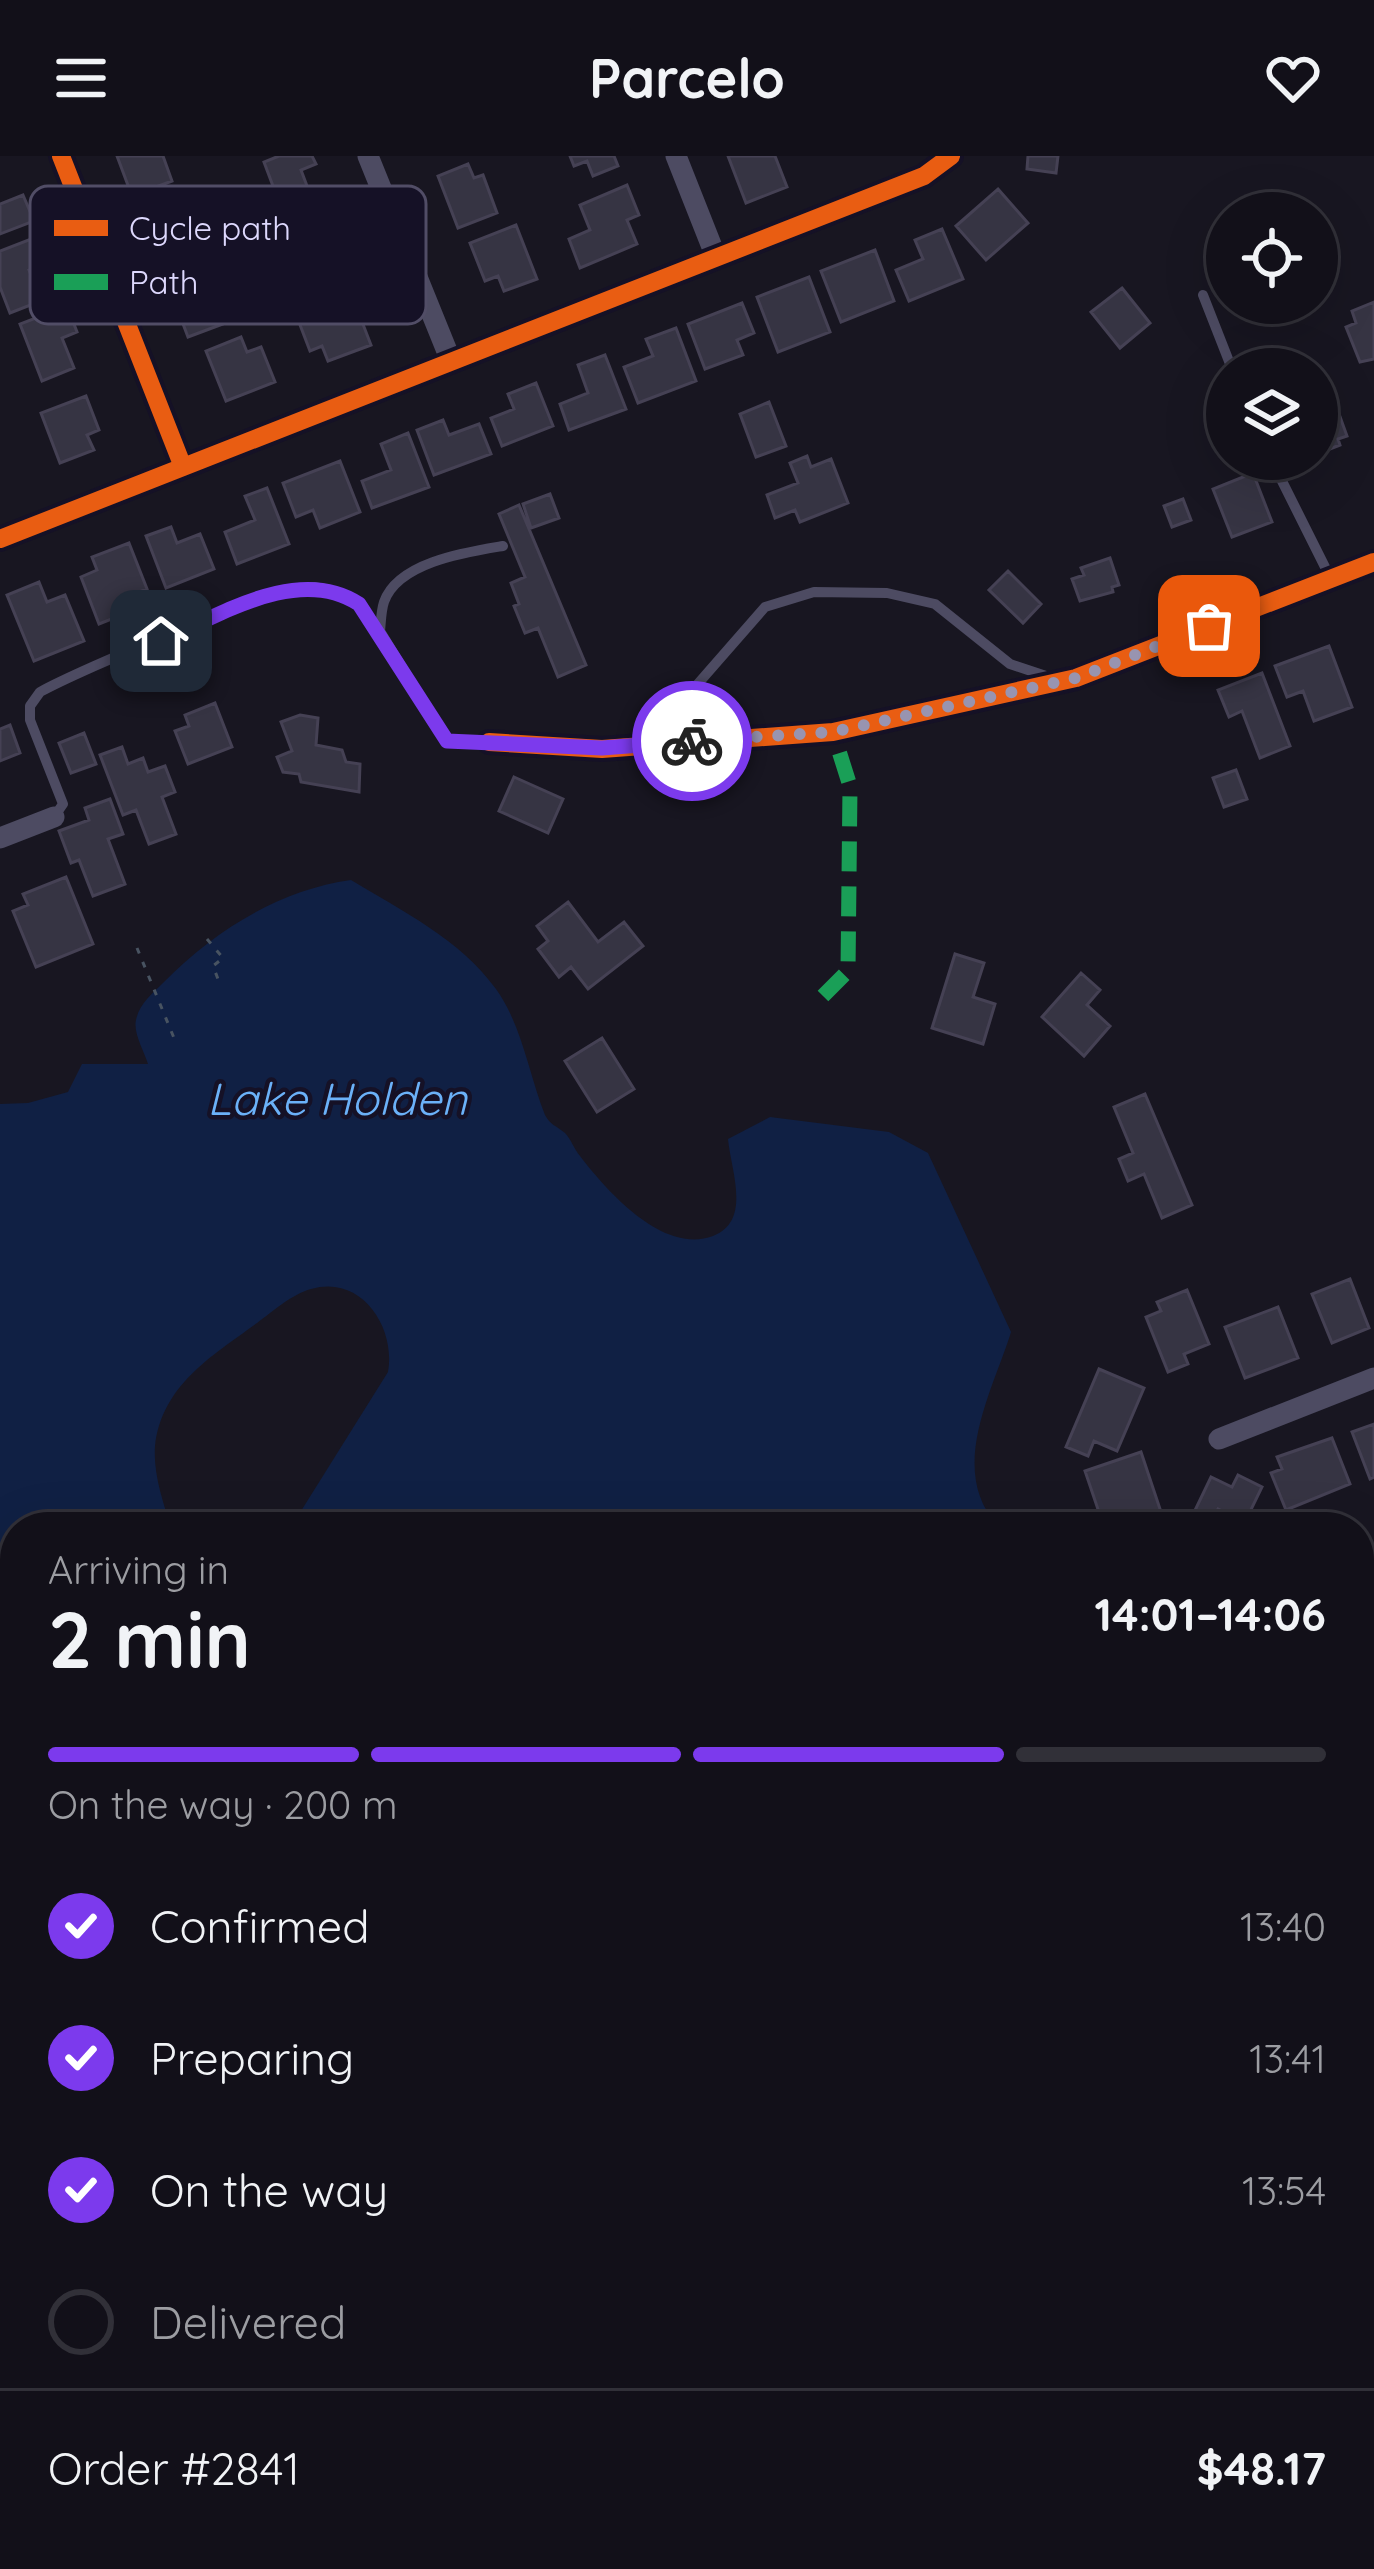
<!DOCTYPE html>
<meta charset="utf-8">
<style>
:root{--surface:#121019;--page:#1f1e26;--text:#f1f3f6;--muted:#9c9da2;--line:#313038;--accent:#7c3aed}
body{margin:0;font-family:Quicksand,sans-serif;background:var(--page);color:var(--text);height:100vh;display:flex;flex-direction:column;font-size:45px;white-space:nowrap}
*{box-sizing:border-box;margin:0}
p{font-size:39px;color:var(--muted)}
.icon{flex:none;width:66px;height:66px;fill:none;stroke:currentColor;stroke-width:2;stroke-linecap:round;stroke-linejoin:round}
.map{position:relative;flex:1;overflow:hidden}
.details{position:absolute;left:0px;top:1356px;width:1374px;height:1059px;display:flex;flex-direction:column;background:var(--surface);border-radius:48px 48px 0 0;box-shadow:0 12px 48px #0002,0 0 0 3px var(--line)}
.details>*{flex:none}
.controls{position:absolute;left:1206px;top:36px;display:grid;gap:24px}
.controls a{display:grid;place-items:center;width:132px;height:132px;border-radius:50%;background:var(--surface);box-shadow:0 12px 48px #0002,0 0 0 3px var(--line);font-size:60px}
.pin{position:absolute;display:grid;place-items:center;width:102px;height:102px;color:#fff;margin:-51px;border-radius:24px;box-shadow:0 6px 18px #0006}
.courier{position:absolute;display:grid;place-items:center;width:120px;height:120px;margin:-60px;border:9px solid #7c3aed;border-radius:50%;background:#fff;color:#222;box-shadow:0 3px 15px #0007}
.summary em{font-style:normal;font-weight:800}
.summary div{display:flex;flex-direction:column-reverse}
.summary{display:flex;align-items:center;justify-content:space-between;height:204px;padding:0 48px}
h1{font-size:78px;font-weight:800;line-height:90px}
.bar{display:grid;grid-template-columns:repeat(4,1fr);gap:18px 12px;align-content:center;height:144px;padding:0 48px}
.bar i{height:15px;border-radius:9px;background:var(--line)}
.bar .active{background:var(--accent)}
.bar p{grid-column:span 4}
.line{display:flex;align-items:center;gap:30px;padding:0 48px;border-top:3px solid var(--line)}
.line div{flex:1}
ol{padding:0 48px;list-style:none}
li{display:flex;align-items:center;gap:36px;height:132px}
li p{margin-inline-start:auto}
li .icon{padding:12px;border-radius:50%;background:var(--accent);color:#fff;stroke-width:4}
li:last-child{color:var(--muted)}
li i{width:66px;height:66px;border:6px solid var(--line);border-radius:50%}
header{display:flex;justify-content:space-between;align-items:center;height:156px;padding:0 48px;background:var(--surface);font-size:54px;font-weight:800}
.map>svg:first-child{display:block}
.water{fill:#102044}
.building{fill:#363443;stroke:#454154;stroke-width:3}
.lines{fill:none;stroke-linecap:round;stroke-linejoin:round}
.path{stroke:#485361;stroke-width:3;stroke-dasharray:6 9;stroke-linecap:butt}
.lane{stroke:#4d4b62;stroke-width:10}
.street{stroke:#4d4b62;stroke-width:21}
.quiet{stroke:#1a9f57;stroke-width:15;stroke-dasharray:30 15;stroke-linecap:butt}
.cycleway-casing{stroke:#151126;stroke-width:26}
.cycleway{stroke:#e95d12;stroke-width:18}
.done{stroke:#9894b0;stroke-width:12;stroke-dasharray:0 21.6}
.route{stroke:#7c3aed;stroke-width:15}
.labels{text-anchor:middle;stroke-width:9;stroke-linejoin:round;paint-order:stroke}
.water-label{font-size:45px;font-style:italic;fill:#6bb1f8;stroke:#151126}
.key{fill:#151126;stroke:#514d66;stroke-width:3}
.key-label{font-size:33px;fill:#ddd8fd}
</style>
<header><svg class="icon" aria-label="menu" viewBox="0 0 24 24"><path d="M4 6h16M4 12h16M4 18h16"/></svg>Parcelo<svg class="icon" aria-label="heart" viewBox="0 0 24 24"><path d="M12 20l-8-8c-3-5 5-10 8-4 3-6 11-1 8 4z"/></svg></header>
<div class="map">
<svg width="1374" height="2413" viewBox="0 0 1374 2413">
<rect width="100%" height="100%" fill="#181621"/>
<path class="water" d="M351,724C402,755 460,783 496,833C522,869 529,919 545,959C550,969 557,970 565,977C571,983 574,993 580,1000C607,1035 663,1099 713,1080C752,1065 731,1015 728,983L770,961L889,976L928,997L1011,1176C993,1235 946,1315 999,1371H291L388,1216C396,1172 362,1118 311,1133C292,1138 272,1156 257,1167C212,1200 162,1229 155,1290C153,1317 163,1346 171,1371H15V2400H1067V2413H0V948L28,947L68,936L82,908H148C144,895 133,877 136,864C139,848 153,837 164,826C214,775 279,734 351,724Z
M1374,1401V2092L1359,2101V1403Z"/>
<path class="building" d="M117,0H163L172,25L132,40Z
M279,0H312L316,8L301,14L315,51L285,62L264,6Z
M570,0H614L618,10L593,20L587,5L574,10Z
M728,0H775L787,31L746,47Z
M1028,0H1058L1056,17L1027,13Z
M468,8L474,22L483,19L497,57L458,72L438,20Z
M627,29L639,59L627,64L637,88L580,112L569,83L590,74L580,49Z
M998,33L1028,67L986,104L956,70Z
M23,39L34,65L0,78V48Z
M516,69L537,123L504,135L498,120L485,125L470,87Z
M942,73L963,123L909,145L896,114L923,103L915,84Z
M39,80L49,106L29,114L41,145L10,157L0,131V95Z
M875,94L894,145L841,166L821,115Z
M206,108L228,166L188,181L166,123Z
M809,121L830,176L778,196L757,141Z
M349,132L371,189L328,205L322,190L310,195L294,153Z
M1122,132L1150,167L1120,192L1091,156Z
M1374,146V203L1360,206L1346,171L1356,167L1352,155Z
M742,147L754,177L737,184L743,199L705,213L688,168Z
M67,150L77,176L62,182L74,212L42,225L20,168Z
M676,172L696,225L638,247L624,211L653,200L646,183Z
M241,181L247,196L261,191L275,226L226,245L206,195Z
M605,199L626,253L569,274L560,248L588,237L578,209Z
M536,227L553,270L502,290L491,262L514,253L508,238Z
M86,240L99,274L87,279L94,294L60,307L41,257Z
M1334,244L1347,280L1338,283L1340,289L1317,298V250Z
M769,246L786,290L756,301L740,258Z
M443,264L449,279L479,268L491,298L434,319L417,274Z
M408,277L429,331L372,352L362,325L391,314L381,288Z
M807,300L811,311L831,303L848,347L800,366L795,354L775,362L767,339L798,327L790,307Z
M340,305L360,356L320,372L313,354L296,361L283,327Z
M1253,317L1272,366L1232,381L1213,333Z
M267,332L289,388L237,408L225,376L255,364L245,340Z
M550,338L559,362L531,372L523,348Z
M1183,343L1191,364L1172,371L1164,350Z
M519,349L586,509L558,521L538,472L525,477L514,450L519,448L511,427L525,421L499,358Z
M171,371L177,387L200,378L214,413L166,432L146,380Z
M129,387L147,433L131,439L137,453L99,468L81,421L97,414L92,401Z
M1110,402L1119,429L1112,431L1113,436L1080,445L1072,423L1084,419L1081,412Z
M1008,415L1041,448L1023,467L989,434Z
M39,426L47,446L65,439L84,485L34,505L7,439Z
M1329,490L1352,551L1314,565L1303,535L1287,541L1275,510Z
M1262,517L1290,590L1260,602L1242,555L1229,561L1218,534Z
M215,547L232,591L188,608L175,575L189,570L185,559Z
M300,559L318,562L316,589L342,594L346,606L360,608L359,636L301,626L299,618L283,616L277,601L292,595L281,566Z
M10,569L20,597L0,605V573Z
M84,577L96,608L71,617L59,587Z
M122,591L128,608L143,602L148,616L165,610L175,636L162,641L176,678L149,688L136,654L123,659L100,599Z
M1236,614L1247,643L1224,651L1213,622Z
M514,621L563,643L548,677L499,655Z
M110,643L123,678L108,683L125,728L93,740L79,704L71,707L59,675L89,664L85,652Z
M66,721L93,788L36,811L13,755L28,749L23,738Z
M568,746L598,786L624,766L643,790L588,833L571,811L559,821L538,793L548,785L537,770Z
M955,798L984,807L973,841L995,848L983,888L932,872Z
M1081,817L1100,834L1087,849L1110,870L1084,900L1042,861Z
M602,882L634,933L597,956L565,905Z
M1145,938L1192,1049L1162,1062L1144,1018L1128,1025L1119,1003L1133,997L1114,951Z
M1350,1123L1369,1172L1332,1187L1312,1138Z
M1187,1134L1209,1188L1184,1198L1188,1208L1168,1216L1146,1161L1161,1155L1157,1146Z
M1278,1151L1298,1202L1245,1222L1225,1171Z
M1099,1213L1144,1232L1117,1295L1094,1285L1088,1300L1066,1291Z
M1374,1268V1321L1370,1323L1352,1276Z
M1332,1282L1350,1328L1286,1354L1271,1317L1282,1313L1277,1301Z
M1141,1296L1166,1371H1155L1152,1363L1130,1371H1104L1085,1315Z
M1238,1319L1262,1331L1245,1366L1218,1353L1209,1371H1187L1211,1321L1232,1331Z
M1374,2173V2212L1369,2214L1359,2179Z
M1374,2341V2372L1359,2377V2347Z
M1184,2400H1239L1244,2413H1190Z"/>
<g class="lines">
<path class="path" d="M207,783L223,802L213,810L218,823
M137,792L174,882"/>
<path class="lane" d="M1203,139L1232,213
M1271,303L1331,423
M489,586L447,585L380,475C381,466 381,455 384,446C398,406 467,396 503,390
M659,587L668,562L765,451L814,436L887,437L935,448L1010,508L1052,522
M54,661L63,648L30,564V550L40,536C77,515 280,428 314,431C347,435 361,450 380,475"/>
<path class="street" d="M61,0L183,311
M368,0L451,205
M676,0L716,101
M0,383L924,20L951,0
M489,586L602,593L833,576L1076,522L1374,406
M0,682L54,661
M1219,1283L1374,1222
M1359,2290L1374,2284"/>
<path class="quiet" d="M823,840L848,815L850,630L833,576"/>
<g class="cycleway-casing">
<path id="cycleway" d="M61,0L183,311
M0,383L924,20L951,0
M489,586L602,593L833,576L1076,522L1374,406"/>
</g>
<use href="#cycleway" class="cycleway"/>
</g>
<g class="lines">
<path class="done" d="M692,585L833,576L1076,522L1209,470"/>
<path class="route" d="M161,485C219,460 298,408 359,448L447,585L602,592L692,585"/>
</g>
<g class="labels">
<g class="water-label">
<text x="337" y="959">Lake Holden</text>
</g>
</g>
<rect x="30" y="30" width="396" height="138" rx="18" class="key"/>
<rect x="54" y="64" width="54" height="16" fill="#e95d12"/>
<rect x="54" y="118" width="54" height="16" fill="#1a9f57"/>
<g class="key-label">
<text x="129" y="84">Cycle path</text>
<text x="129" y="138">Path</text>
</g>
</svg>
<div class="controls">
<a><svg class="icon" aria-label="locate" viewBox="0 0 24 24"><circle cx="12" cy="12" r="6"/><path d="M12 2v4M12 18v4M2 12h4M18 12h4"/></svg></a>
<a><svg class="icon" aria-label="layers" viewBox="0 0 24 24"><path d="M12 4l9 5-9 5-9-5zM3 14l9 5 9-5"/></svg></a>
</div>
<div class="pin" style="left:1209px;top:470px;background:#ea580c"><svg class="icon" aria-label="bag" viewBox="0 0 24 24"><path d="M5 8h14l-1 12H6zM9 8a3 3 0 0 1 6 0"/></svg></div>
<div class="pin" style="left:161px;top:485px;background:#1f2937"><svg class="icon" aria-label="home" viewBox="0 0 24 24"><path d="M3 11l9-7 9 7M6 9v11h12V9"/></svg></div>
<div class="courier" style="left:692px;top:585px"><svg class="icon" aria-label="bike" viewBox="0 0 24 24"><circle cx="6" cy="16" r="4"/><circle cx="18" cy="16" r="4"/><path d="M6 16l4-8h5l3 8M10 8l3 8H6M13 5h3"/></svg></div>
<section class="details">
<div class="summary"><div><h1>2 min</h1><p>Arriving in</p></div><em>14:01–14:06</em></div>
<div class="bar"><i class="active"></i><i class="active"></i><i class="active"></i><i></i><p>On the way · 200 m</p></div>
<ol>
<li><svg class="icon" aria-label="check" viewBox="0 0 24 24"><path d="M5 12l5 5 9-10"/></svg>Confirmed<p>13:40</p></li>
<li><svg class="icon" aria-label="check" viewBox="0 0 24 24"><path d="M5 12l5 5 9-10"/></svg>Preparing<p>13:41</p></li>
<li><svg class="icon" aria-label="check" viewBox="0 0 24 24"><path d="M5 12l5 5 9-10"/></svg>On the way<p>13:54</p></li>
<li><i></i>Delivered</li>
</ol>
<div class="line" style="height:156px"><div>Order #2841</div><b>$48.17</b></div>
</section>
</div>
